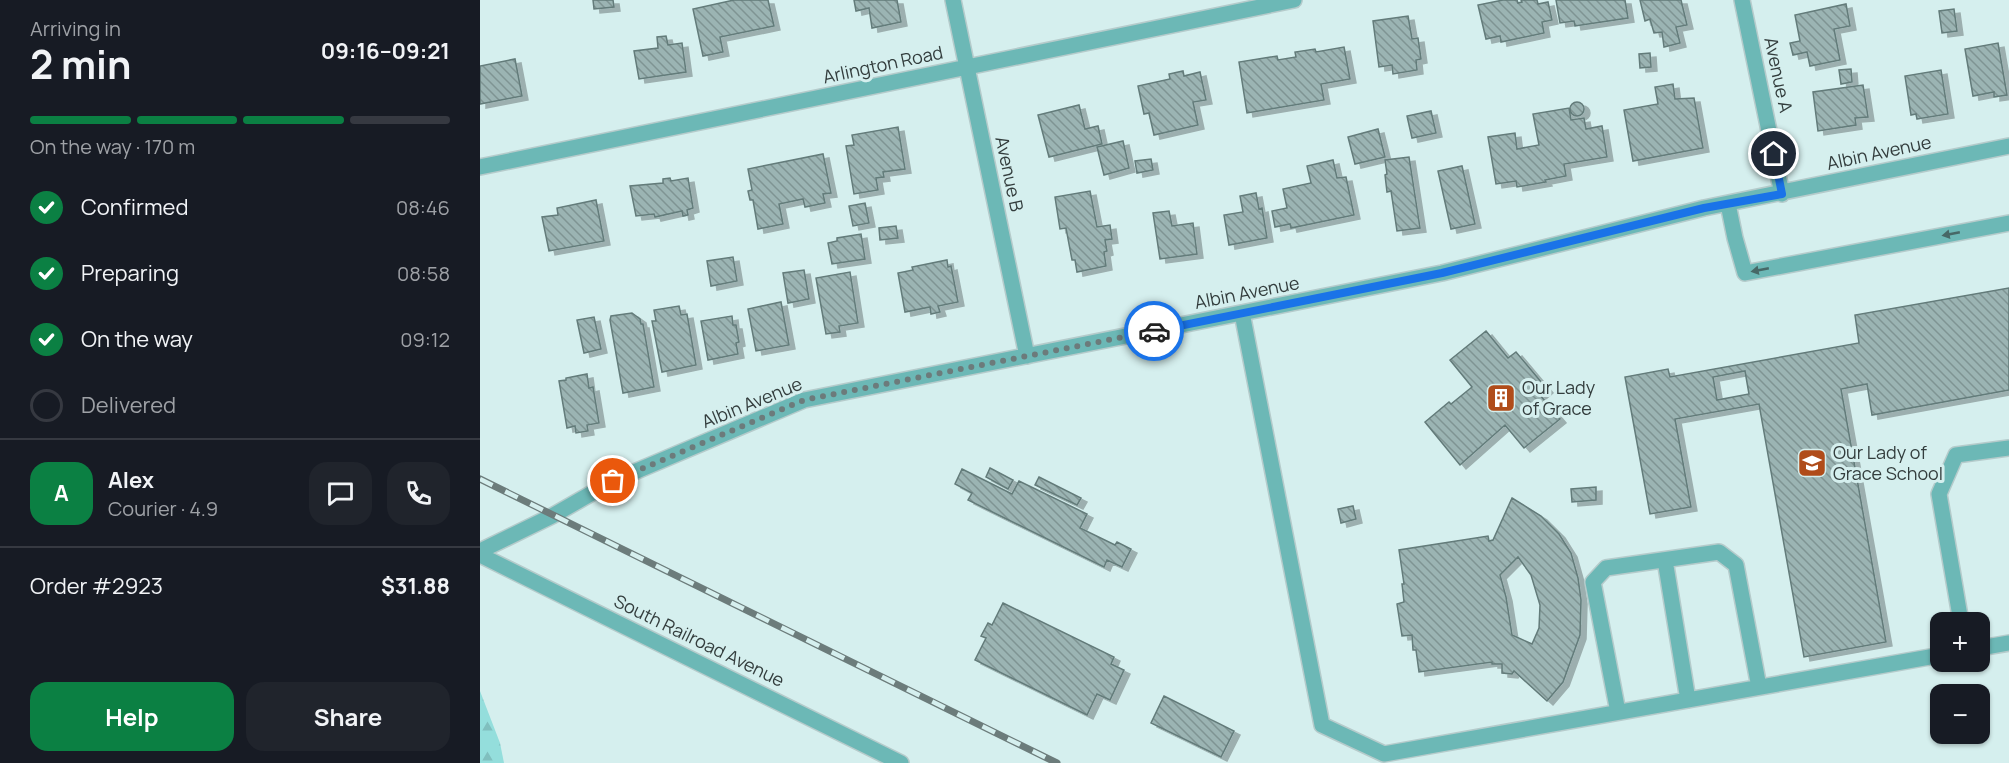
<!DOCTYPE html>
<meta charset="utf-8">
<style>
:root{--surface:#171b24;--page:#20242c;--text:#f1f3f6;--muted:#9ea1a6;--line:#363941;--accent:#0b8043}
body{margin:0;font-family:Manrope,sans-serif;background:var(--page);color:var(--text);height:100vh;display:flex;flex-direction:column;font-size:22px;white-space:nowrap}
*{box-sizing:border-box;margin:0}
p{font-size:20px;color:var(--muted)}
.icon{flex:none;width:33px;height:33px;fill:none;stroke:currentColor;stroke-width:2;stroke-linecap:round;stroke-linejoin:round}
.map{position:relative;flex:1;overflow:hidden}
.details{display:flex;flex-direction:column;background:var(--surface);width:480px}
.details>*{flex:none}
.tools{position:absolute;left:1450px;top:612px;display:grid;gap:12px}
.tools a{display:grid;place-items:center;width:60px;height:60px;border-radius:12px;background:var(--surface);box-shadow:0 2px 4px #0004;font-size:30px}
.pin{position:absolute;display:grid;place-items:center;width:51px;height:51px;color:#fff;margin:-26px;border:3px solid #fff;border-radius:50%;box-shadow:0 2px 6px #0007}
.courier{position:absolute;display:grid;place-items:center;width:60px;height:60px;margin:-30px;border:4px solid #1a73e8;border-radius:50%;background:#fff;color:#222;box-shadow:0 2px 8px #0007}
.overview em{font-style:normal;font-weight:700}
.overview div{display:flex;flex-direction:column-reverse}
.overview{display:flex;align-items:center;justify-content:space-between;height:102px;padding:0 30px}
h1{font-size:39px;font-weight:700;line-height:45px}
.bar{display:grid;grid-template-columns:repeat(4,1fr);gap:9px 6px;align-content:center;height:72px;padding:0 30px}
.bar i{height:8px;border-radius:4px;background:var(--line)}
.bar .on{background:var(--accent)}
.bar p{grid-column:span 4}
.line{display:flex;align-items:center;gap:15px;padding:0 30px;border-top:2px solid var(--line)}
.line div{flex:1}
.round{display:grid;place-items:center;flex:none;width:63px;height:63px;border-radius:18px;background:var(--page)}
ol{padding:0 30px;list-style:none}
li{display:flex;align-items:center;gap:18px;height:66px}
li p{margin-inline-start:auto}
li .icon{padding:6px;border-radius:50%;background:var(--accent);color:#fff;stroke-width:4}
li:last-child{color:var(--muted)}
li i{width:33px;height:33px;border:3px solid var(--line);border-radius:50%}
.action{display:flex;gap:12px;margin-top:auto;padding:12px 30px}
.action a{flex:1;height:69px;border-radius:18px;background:var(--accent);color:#fff;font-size:24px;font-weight:700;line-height:69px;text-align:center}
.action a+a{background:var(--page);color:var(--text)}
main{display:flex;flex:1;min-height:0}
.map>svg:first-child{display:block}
.forest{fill:url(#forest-firs)}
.building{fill:url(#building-back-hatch);stroke:#637b7a;stroke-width:1.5;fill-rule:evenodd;filter:url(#shadow)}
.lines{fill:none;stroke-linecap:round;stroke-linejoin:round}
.minor-casing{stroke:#b5cbcb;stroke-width:18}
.minor{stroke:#6cb8b6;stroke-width:15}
.rail-casing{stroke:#6c7c7b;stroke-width:7}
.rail{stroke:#d5efee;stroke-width:4.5;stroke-dasharray:14;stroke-linecap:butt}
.oneway{fill:#476867}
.done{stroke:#6c7b7b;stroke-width:6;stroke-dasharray:0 10.8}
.route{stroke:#1a73e8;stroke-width:8}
.labels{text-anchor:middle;stroke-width:6;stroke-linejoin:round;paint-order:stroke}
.street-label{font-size:18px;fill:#333d3d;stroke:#d5efee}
.poi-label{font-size:18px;fill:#333d3d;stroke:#d5efee;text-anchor:start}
</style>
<main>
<section class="details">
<div class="overview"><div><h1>2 min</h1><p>Arriving in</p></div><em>09:16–09:21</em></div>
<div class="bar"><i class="on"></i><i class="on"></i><i class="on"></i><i></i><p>On the way · 170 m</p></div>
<ol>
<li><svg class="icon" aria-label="check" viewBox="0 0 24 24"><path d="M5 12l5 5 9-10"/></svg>Confirmed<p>08:46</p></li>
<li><svg class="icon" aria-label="check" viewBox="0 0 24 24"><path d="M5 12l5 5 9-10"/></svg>Preparing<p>08:58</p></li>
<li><svg class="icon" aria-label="check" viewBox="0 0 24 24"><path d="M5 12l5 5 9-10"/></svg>On the way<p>09:12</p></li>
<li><i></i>Delivered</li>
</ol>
<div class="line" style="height:108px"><b class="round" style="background:var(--accent);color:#fff">A</b><div><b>Alex</b><p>Courier · 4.9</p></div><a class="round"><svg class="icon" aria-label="chat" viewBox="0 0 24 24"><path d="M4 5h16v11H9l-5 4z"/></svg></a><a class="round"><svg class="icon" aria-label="phone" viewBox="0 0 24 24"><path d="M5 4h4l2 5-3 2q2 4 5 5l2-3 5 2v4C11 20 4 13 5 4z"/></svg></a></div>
<div class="line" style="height:78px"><div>Order #2923</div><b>$31.88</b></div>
<div class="action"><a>Help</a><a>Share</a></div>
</section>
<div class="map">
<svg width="1529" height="763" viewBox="0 0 1529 763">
<defs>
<pattern id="forest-firs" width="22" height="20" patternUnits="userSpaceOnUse" patternTransform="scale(1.5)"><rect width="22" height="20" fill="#94dedc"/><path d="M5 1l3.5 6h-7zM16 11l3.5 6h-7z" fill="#80bfbe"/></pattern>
<pattern id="building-back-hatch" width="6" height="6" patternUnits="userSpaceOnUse" patternTransform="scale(1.5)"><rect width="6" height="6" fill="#9bb4b3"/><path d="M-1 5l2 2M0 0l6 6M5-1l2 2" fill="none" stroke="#7f9493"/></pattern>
<filter id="shadow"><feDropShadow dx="6" dy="4" stdDeviation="0" flood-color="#0004"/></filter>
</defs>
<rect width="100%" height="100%" fill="#d5efee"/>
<path class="forest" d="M0,691L20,743L24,763H0Z"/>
<path class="building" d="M113,0H133L134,7L114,9Z
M254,0H288L294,26L240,37L243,52L223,56L213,9Z
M374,0H417L421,22L392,28L389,8L376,11Z
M1023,0H1037L1038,3L1042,2L1041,0H1057L1058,4L1068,2L1072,20L1062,22L1064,33L1021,42L1020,36L1006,39L998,5Z
M1076,0H1145L1148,18L1095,26L1094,21L1080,23Z
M1160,0H1201L1207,25L1196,27L1200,43L1184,47L1182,32L1174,33L1170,19L1165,21Z
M1366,4L1370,26L1354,29L1360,60L1330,66L1327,52L1313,55L1310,43L1320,41L1315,15Z
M1474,9L1477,31L1462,33L1459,11Z
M928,16L932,39L938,38L941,59L936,60L937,70L913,74L912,65L899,67L893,21Z
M186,36L188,45L202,43L206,72L159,79L154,51L178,48L177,37Z
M1518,43L1527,95L1514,97V92L1493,96L1485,49Z
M864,47L870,79L841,84L844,100L767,113L759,62L797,56L798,60L816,57L815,52L835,49L836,52Z
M1170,53L1171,67L1160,68L1159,54Z
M35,59L42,96L0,104V66Z
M1371,69L1372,82L1361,84L1359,70Z
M1461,70L1468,114L1437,119L1436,114L1431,115L1425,76Z
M703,71L704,76L720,72L726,100L713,102L718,125L674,135L669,113L664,114L658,86L690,79L689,74Z
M1193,84L1195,99L1214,98L1223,148L1153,161L1144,110L1178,104L1175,87Z
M1383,85L1388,117L1375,118L1376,125L1338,131L1333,92Z
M1090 109a7 7 0 1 1 14 0a7 7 0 1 1-14 0Z
M599,105L605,129L618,126L622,144L569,157L558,115Z
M1089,108L1091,120L1104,118L1106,129L1122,126L1127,157L1084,164L1086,176L1065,180L1066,182L1037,187L1036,181L1016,184L1008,137L1035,133L1037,149L1059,145L1053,114Z
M951,111L956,133L932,138L927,116Z
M418,127L425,169L403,172L404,177L396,178L398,190L374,194L366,146L374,145L372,135Z
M898,129L905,157L875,164L868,137Z
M643,141L649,168L624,175L617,147Z
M343,154L351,193L343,194L345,203L325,207L323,199L299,204L303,224L278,229L273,200H270L268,191L272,190L268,169Z
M929,157L940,228L917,231L911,191L907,192L905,175L907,174L905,160Z
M671,159L673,170L657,173L655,161Z
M853,160L857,178L866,177L874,215L811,228L810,224L795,227L792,211L807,208L803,189L831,183L827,166Z
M982,166L995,224L971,229L958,171Z
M190,178L191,181L208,178L213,208L207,210L208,215L203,216L202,211L175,217L174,214L156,216L150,186L183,183V179Z
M610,191L617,227L630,225L632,239L625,240L627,251L624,252L626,266L597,272L595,260H592L586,228L580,229L575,197Z
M776,193L779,209L782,208L787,238L749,245L744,215L763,212L760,196Z
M116,200L124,241L69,251L62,217L78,215L77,208Z
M385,203L389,223L373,226L369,206Z
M689,211L692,226L713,223L717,254L680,259L673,213Z
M416,226L418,238L400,240L399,228Z
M381,234L385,259L352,264L348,243L357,241V238Z
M253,257L257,281L231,286L227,261Z
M467,260L468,267L471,266L478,302L458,306L460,312L451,314L450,307L425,312L418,273L433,270L432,267Z
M324,270L329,299L308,303L303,273Z
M370,272L378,323L359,326L360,332L346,334L336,278Z
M1529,288V390L1392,415L1387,384L1361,389L1406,642L1324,657L1279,404L1195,419L1211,507L1170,514L1145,377L1188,369L1190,377L1379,343L1375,315ZM1265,371L1269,394L1237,400L1233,377Z
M301,302L309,345L276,351L268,309Z
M199,306L201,315L207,314L216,365L182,372L172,321H176L174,310Z
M152,313L160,319L161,324H163L174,387L143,393L130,320L131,316Z
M252,316L253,325H256L259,342L256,343L258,354L228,360L221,321Z
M114,317L121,349L104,353L97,320Z
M1006,331L1028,358L1036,352L1067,389L1060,395L1080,419L1044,448L1025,425L980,465L945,422L969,402L971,404L992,387L970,360Z
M107,374L109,388L113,387L119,423L107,425L108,431L96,433L95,426L87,428L79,381L86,380V378Z
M510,468L533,480L528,489L506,477Z
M482,469L532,494L539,481L607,514L600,528L635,545L637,542L651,549L642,567L627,560L624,567L488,500L492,493L475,484Z
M559,477L601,498L597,505L555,485Z
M1116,487V500L1092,502L1091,489Z
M1032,498L1061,516L1079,534L1091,553L1098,578L1101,600L1100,635L1083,682L1067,701L1034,671L1032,674L1022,673V664H1012V662L939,672L936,650H933L932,635L922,636L917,604L924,602L922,584H924L919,550L1008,536L1009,541L1013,540ZM1038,557L1051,575L1060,605L1059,628L1052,644L1032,635L1026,597L1020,575Z
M873,506L876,519L861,523L858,509Z
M523,603L634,657L631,664L644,670L630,700L617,694L607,715L495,660L506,638L501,636L508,623L512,625Z
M684,696L754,731L741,757L671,723Z"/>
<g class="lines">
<g class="minor-casing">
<path id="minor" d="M473,0L547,356
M1262,0L1302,194
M0,167L814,0
M1248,204L1255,238L1265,273L1529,223
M762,313L842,725L904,754L1461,655
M0,551L72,516L133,481L324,400L962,273L1224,208L1529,146
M0,555L421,763
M1185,560L1208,700
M1481,622L1459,494L1476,455L1529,448
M1500,648L1529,643
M1138,712L1113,582L1126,568L1239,552L1256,565L1279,687"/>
</g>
<use href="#minor" class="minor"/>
<g class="rail-casing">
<path id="rail" d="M0,479L577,763"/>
</g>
<use href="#rail" class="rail"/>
</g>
<defs><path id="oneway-solid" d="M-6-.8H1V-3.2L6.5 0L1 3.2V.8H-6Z" transform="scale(1.5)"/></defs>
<g class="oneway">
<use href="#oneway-solid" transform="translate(1471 234) rotate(169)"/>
<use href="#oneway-solid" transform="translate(1280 270) rotate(169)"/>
</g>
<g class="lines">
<path class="done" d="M133,481L324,400L674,331"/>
<path class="route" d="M674,331L962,273L1224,208L1302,194L1294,154"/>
</g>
<defs>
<g id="building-square" transform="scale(1.5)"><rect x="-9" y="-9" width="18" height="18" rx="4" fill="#b04c1a" stroke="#d5efee"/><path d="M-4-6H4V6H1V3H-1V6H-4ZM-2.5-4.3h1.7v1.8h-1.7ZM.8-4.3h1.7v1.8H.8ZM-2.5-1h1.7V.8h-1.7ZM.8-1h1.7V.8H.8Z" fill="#fff"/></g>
<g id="school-square" transform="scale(1.5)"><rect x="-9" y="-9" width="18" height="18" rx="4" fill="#b04c1a" stroke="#d5efee"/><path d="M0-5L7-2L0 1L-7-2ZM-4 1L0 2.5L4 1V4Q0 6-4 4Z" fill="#fff"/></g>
</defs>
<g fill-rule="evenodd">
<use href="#building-square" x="1021" y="398"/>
<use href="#school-square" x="1332" y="463"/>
</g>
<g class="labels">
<g class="street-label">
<text transform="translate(403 65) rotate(-12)" y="6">Arlington Road</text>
<text transform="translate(1298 75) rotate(78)" y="6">Avenue A</text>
<text transform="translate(1399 153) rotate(-12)" y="6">Albin Avenue</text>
<text transform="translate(529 174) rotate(78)" y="6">Avenue B</text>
<text transform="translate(767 293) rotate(-11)" y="6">Albin Avenue</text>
<text transform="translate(272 403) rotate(-22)" y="6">Albin Avenue</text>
<text transform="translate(219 641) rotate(26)" y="6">South Railroad Avenue</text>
</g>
<g class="poi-label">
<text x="1042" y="394">Our Lady<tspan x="1042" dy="21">of Grace</tspan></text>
<text x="1353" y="459">Our Lady of<tspan x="1353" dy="21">Grace School</tspan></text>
</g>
</g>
</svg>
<div class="tools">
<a>+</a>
<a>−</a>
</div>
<div class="pin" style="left:133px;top:481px;background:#ea580c"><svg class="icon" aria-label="bag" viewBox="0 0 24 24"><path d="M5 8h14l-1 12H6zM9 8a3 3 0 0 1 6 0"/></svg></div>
<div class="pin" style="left:1294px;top:154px;background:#1f2937"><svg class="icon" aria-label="home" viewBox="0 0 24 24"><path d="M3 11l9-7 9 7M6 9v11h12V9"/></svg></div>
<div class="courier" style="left:674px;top:331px"><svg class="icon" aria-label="car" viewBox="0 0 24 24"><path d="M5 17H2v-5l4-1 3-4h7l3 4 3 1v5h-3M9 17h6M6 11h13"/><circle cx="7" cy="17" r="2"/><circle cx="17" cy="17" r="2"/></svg></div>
</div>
</main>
